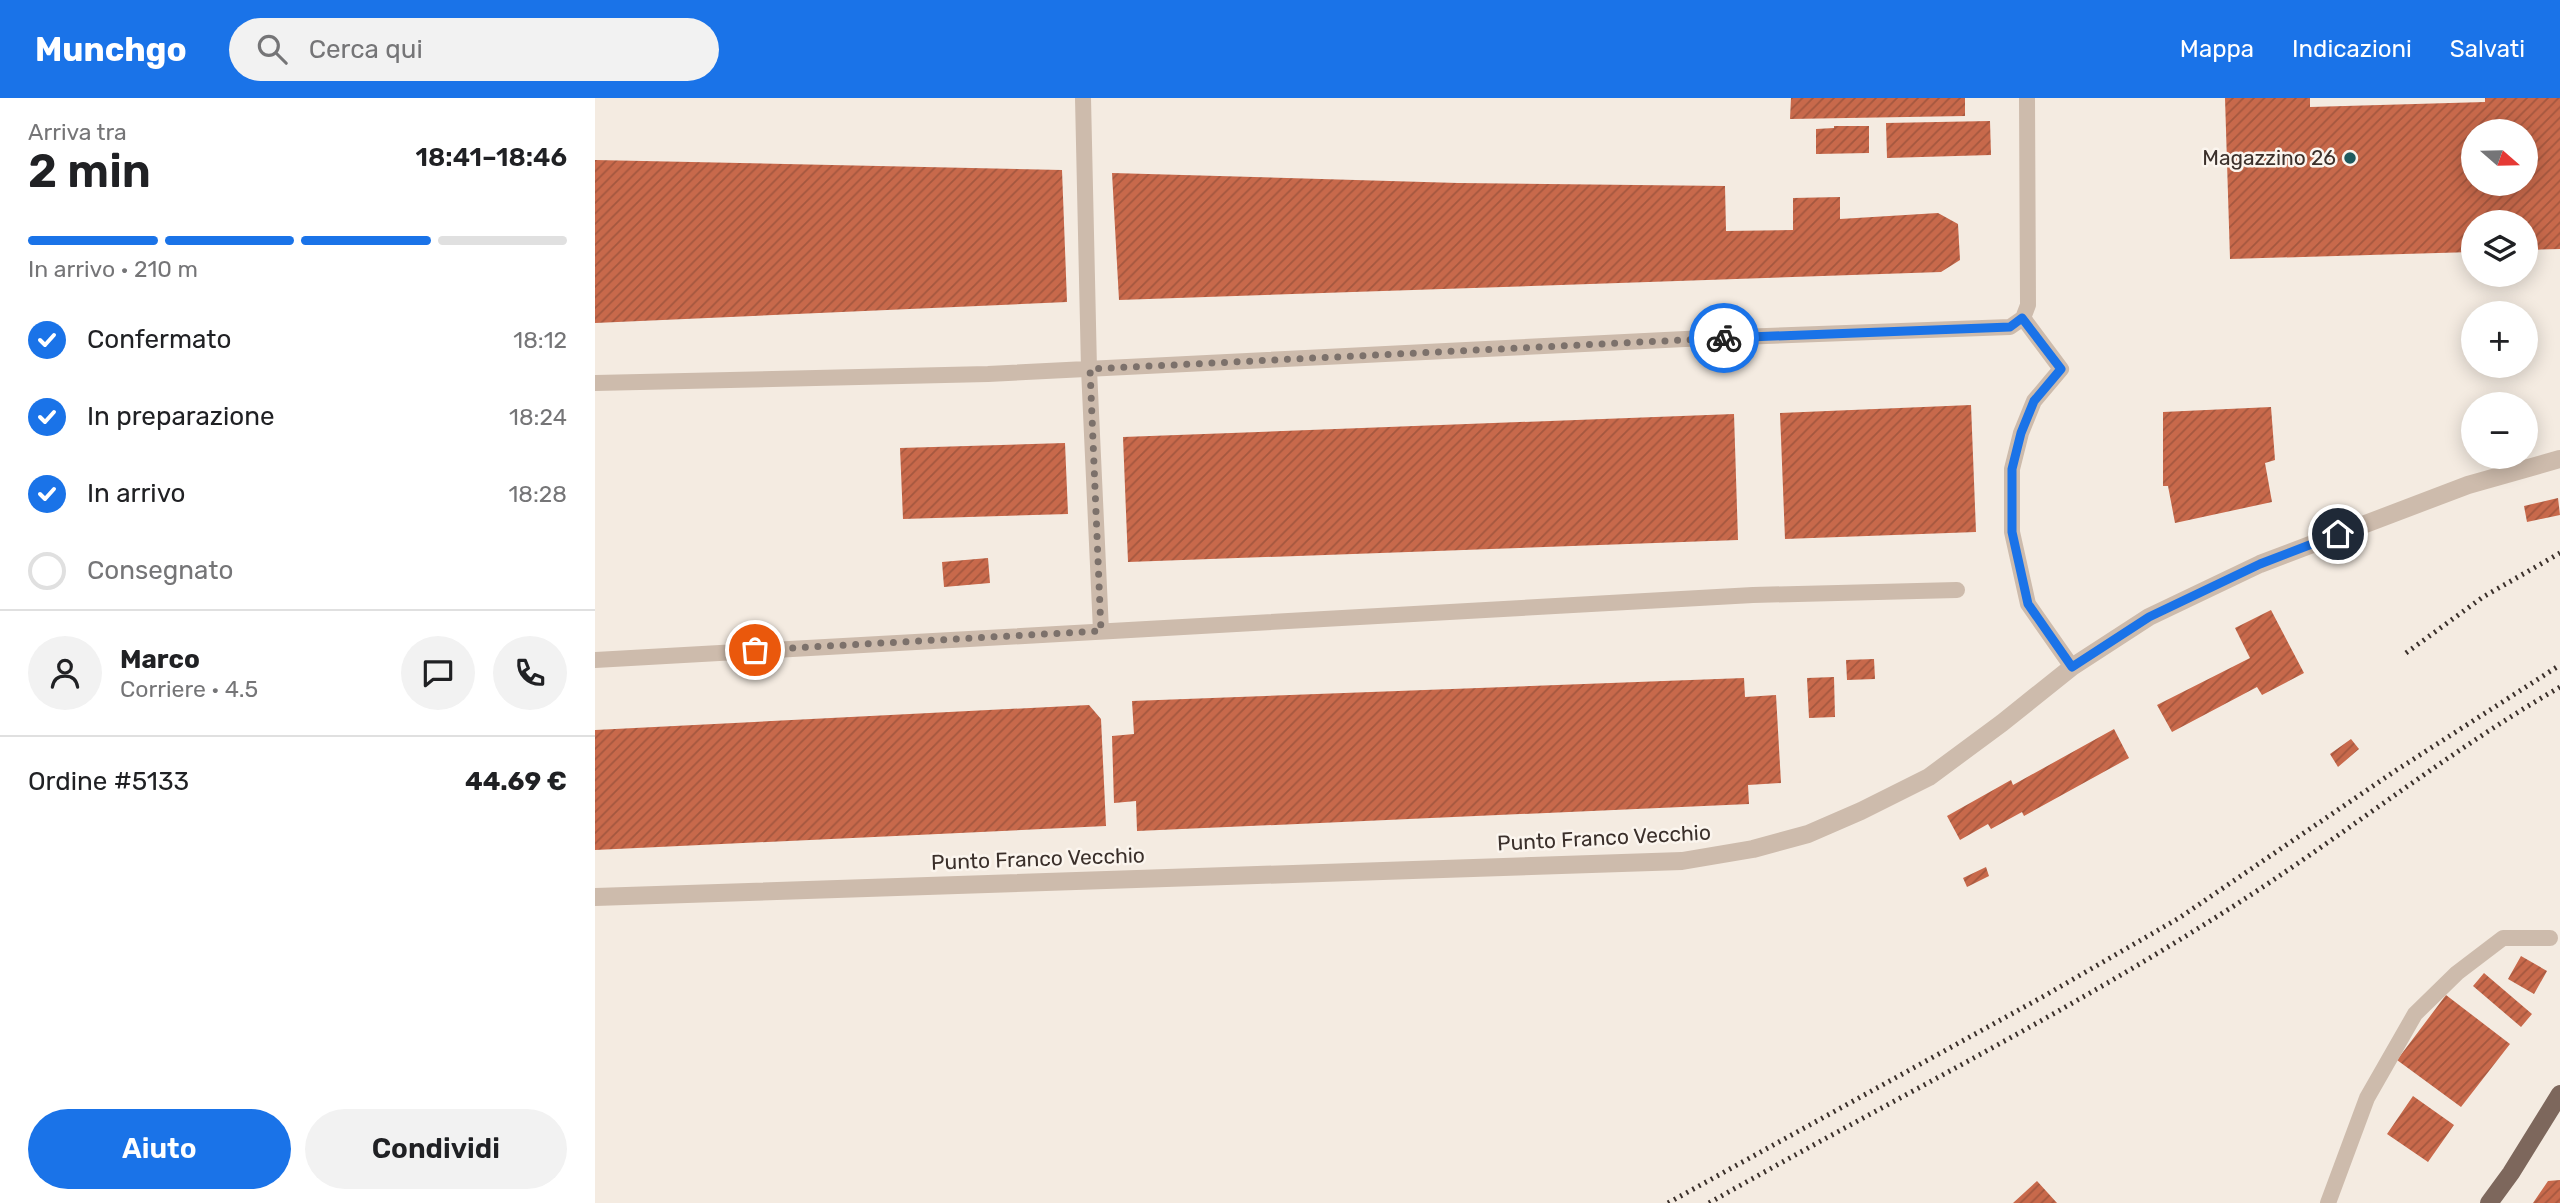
<!DOCTYPE html>
<html lang="it">
<meta charset="utf-8">
<style>
:root{--surface:#fff;--page:#f2f2f2;--text:#202124;--muted:#757577;--line:#e0e0e0;--accent:#1a73e8}
body{margin:0;font-family:Rubik,sans-serif;background:var(--page);color:var(--text);height:100vh;display:flex;flex-direction:column;font-size:26px;white-space:nowrap}
*{box-sizing:border-box;margin:0}
p{font-size:23px;color:var(--muted)}
.icon{flex:none;width:38px;height:38px;fill:none;stroke:currentColor;stroke-width:2;stroke-linecap:round;stroke-linejoin:round}
.map{position:relative;flex:1;overflow:hidden}
.sheet{display:flex;flex-direction:column;background:var(--surface);width:595px}
.sheet>*{flex:none}
.needle{width:46px;rotate:110deg}
.tools{position:absolute;left:1866px;top:21px;display:grid;gap:14px}
.tools a{display:grid;place-items:center;width:77px;height:77px;border-radius:50%;background:var(--surface);box-shadow:0 4px 18px #0003;font-size:35px}
.pin{position:absolute;display:grid;place-items:center;width:60px;height:60px;color:#fff;margin:-30px;border:4px solid #fff;border-radius:50%;box-shadow:0 2px 7px #0007}
.courier{position:absolute;display:grid;place-items:center;width:70px;height:70px;margin:-35px;border:5px solid #1a73e8;border-radius:50%;background:#fff;color:#222;box-shadow:0 2px 9px #0007}
.overview em{font-style:normal;font-weight:600}
.overview div{display:flex;flex-direction:column-reverse}
.overview{display:flex;align-items:center;justify-content:space-between;height:119px;padding:0 28px}
h1{font-size:46px;font-weight:600;line-height:52px}
.bar{display:grid;grid-template-columns:repeat(4,1fr);gap:10px 7px;align-content:center;height:84px;padding:0 28px}
.bar i{height:9px;border-radius:5px;background:var(--line)}
.bar .current{background:var(--accent)}
.bar p{grid-column:span 4}
.line{display:flex;align-items:center;gap:18px;padding:0 28px;border-top:2px solid var(--line)}
.line div{flex:1}
.round{display:grid;place-items:center;flex:none;width:74px;height:74px;border-radius:37px;background:var(--page)}
ol{padding:0 28px;list-style:none}
li{display:flex;align-items:center;gap:21px;height:77px}
li p{margin-inline-start:auto}
li .icon{padding:7px;border-radius:50%;background:var(--accent);color:#fff;stroke-width:4}
li:last-child{color:var(--muted)}
li i{width:38px;height:38px;border:4px solid var(--line);border-radius:50%}
.button{display:flex;gap:14px;margin-top:auto;padding:14px 28px}
.button a{flex:1;height:80px;border-radius:42px;background:var(--accent);color:#fff;font-size:28px;font-weight:600;line-height:80px;text-align:center}
.button a+a{background:var(--page);color:var(--text)}
header{display:flex;align-items:center;gap:42px;box-sizing:border-box;height:98px;padding:0 35px;background:var(--accent);color:#fff}
header strong{font-size:33px}
nav{display:flex;gap:38px;margin-inline-start:auto;font-size:24px}
.search{width:490px;height:63px;background:var(--page);display:flex;align-items:center;gap:18px;box-sizing:border-box;padding:0 24px;border-radius:38px;color:var(--muted);font-size:26px}
main{display:flex;flex:1;min-height:0}
.map>svg:first-child{display:block}
.building{fill:url(#building-hatch);fill-rule:evenodd}
.lines{fill:none;stroke-linecap:round;stroke-linejoin:round}
.service{stroke:#cdbbac;stroke-width:16}
.minor{stroke:#cdbbac;stroke-width:18}
.primary{stroke:#7d675c;stroke-width:18}
.rail{stroke:#3b302b;stroke-width:5;stroke-dasharray:2 5;stroke-linecap:butt}
.done{stroke:#7c716b;stroke-width:7;stroke-dasharray:0 12.6}
.route{stroke:#1a73e8;stroke-width:9}
.poi-dot{fill:#1f5a5e;stroke:#fbf5ee;stroke-width:2.5}
.labels{text-anchor:middle;stroke-width:5;stroke-linejoin:round;paint-order:stroke}
.poi-label{font-size:21px;fill:#3b302b;stroke:#fbf5ee;text-anchor:end}
.street-label{font-size:21px;fill:#3b302b;stroke:#fbf5ee}
</style>
<header>
<strong>Munchgo</strong>
<div class="search"><svg class="icon" aria-label="search" viewBox="0 0 24 24"><circle cx="10" cy="10" r="6"/><path d="M15 15l6 6"/></svg>Cerca qui</div>
<nav><a>Mappa</a><a>Indicazioni</a><a>Salvati</a></nav>
</header>
<main>
<section class="sheet">
<div class="overview"><div><h1>2 min</h1><p>Arriva tra</p></div><em>18:41–18:46</em></div>
<div class="bar"><i class="current"></i><i class="current"></i><i class="current"></i><i></i><p>In arrivo · 210 m</p></div>
<ol>
<li><svg class="icon" aria-label="check" viewBox="0 0 24 24"><path d="M5 12l5 5 9-10"/></svg>Confermato<p>18:12</p></li>
<li><svg class="icon" aria-label="check" viewBox="0 0 24 24"><path d="M5 12l5 5 9-10"/></svg>In preparazione<p>18:24</p></li>
<li><svg class="icon" aria-label="check" viewBox="0 0 24 24"><path d="M5 12l5 5 9-10"/></svg>In arrivo<p>18:28</p></li>
<li><i></i>Consegnato</li>
</ol>
<div class="line" style="height:126px"><a class="round"><svg class="icon" aria-label="person" viewBox="0 0 24 24"><circle cx="12" cy="8" r="4"/><path d="M4 21q1-7 8-7t8 7"/></svg></a><div><b>Marco</b><p>Corriere · 4.5</p></div><a class="round"><svg class="icon" aria-label="chat" viewBox="0 0 24 24"><path d="M4 5h16v11H9l-5 4z"/></svg></a><a class="round"><svg class="icon" aria-label="phone" viewBox="0 0 24 24"><path d="M5 4h4l2 5-3 2q2 4 5 5l2-3 5 2v4C11 20 4 13 5 4z"/></svg></a></div>
<div class="line" style="height:91px"><div>Ordine #5133</div><b>44.69 €</b></div>
<div class="button"><a>Aiuto</a><a>Condividi</a></div>
</section>
<div class="map">
<svg width="1965" height="1105" viewBox="0 0 1965 1105">
<defs>
<pattern id="building-hatch" width="6" height="6" patternUnits="userSpaceOnUse" patternTransform="scale(1.75)"><rect width="6" height="6" fill="#c8694b"/><path d="M-1 1l2-2M0 6l6-6M5 7l2-2" fill="none" stroke="#a4573f"/></pattern>
</defs>
<rect width="100%" height="100%" fill="#f4ebe1"/>
<path class="building" d="M1196,0H1370V18L1195,21Z
M1630,0H1715V9L1890,4V0H1965V151L1930,152V124H1878V154L1635,161ZM1878,33H1930V86H1878Z
M1395,23L1396,57L1292,60L1291,25Z
M1239,28H1274V55L1221,56V31L1239,30Z
M0,62L467,72L472,204L0,225Z
M517,75L863,85L1130,88L1131,133L1198,132V100L1245,99V121L1343,115L1363,126L1365,162L1346,174L524,202Z
M1376,307L1381,434L1190,441L1185,315Z
M1676,309L1680,362L1670,365L1677,404L1580,425L1573,388H1568V314Z
M1139,316L1143,442L533,464L528,339Z
M470,345L473,416L308,421L305,350Z
M1963,400L1965,417L1932,424L1929,408Z
M393,460L395,485L349,489L347,464Z
M1676,512L1709,575L1667,597L1662,589L1577,634L1562,607L1655,560L1640,530Z
M1279,561L1280,581L1252,582L1251,562Z
M1239,579L1240,619L1214,620L1212,580Z
M1149,580L1150,599L1181,597L1186,685L1153,687L1154,706L542,733L541,703L519,705L517,638L539,636L537,603Z
M494,607L506,621L511,728L0,752V632Z
M1519,631L1534,660L1429,718L1427,714L1396,731L1393,726L1365,742L1352,718L1416,682L1418,687Z
M1756,641L1764,651L1743,669L1735,656Z
M1391,769L1394,778L1372,789L1368,780Z
M1926,858L1952,873L1939,896L1913,881Z
M1889,875L1937,916L1926,929L1878,888Z
M1851,897L1915,946L1866,1009L1802,962Z
M1818,998L1859,1027L1833,1064L1792,1036Z
M1965,1082V1105H1938L1953,1083Z
M1442,1083L1462,1105H1418Z"/>
<g class="lines">
<path class="service" d="M488,0L494,271L506,533
M1428,220L1466,271L1439,303L1426,335L1417,371V434L1433,506L1477,569
M0,285L393,276L1090,241L1415,229L1428,220L1433,207L1432,0
M0,562L1158,497L1362,492
M1733,1105L1772,1000L1820,916L1862,875L1908,840H1955"/>
<path class="minor" d="M0,799L1087,763L1158,751L1213,736L1266,713L1334,679L1407,625L1477,569L1554,519L1665,466L1873,387L1965,361"/>
<path class="primary" d="M1894,1105L1916,1075L1965,996"/>
<path class="rail" d="M1811,555L1888,499L1965,455
M1073,1105L1449,898L1584,820L1800,673L1965,567
M1114,1105C1285,1008 1461,921 1626,816C1741,744 1847,657 1965,589"/>
</g>
<g class="lines">
<path class="done" d="M160,552L506,533L495,271L1129,240"/>
<path class="route" d="M1129,240L1415,229L1427,220L1466,271L1439,303L1426,335L1417,371V434L1433,506L1477,569L1554,519L1665,466L1743,436"/>
</g>
<circle class="poi-dot" cx="1755" cy="60" r="7"/>
<g class="labels">
<g class="poi-label">
<text x="1741" y="67">Magazzino 26</text>
</g>
<g class="street-label">
<text transform="translate(1009 740) rotate(-3)" y="7">Punto Franco Vecchio</text>
<text transform="translate(443 761) rotate(-2)" y="7">Punto Franco Vecchio</text>
</g>
</g>
</svg>
<div class="tools">
<a><svg class="needle" viewBox="-14 -14 28 28"><path d="M0-13l5 13h-10z" fill="#e53935"/><path d="M0 13l5-13h-10z" fill="#757577"/></svg></a>
<a><svg class="icon" aria-label="layers" viewBox="0 0 24 24"><path d="M12 4l9 5-9 5-9-5zM3 14l9 5 9-5"/></svg></a>
<a>+</a>
<a>−</a>
</div>
<div class="pin" style="left:160px;top:552px;background:#ea580c"><svg class="icon" aria-label="bag" viewBox="0 0 24 24"><path d="M5 8h14l-1 12H6zM9 8a3 3 0 0 1 6 0"/></svg></div>
<div class="pin" style="left:1743px;top:436px;background:#1f2937"><svg class="icon" aria-label="home" viewBox="0 0 24 24"><path d="M3 11l9-7 9 7M6 9v11h12V9"/></svg></div>
<div class="courier" style="left:1129px;top:240px"><svg class="icon" aria-label="bike" viewBox="0 0 24 24"><circle cx="6" cy="16" r="4"/><circle cx="18" cy="16" r="4"/><path d="M6 16l4-8h5l3 8M10 8l3 8H6M13 5h3"/></svg></div>
</div>
</main>
